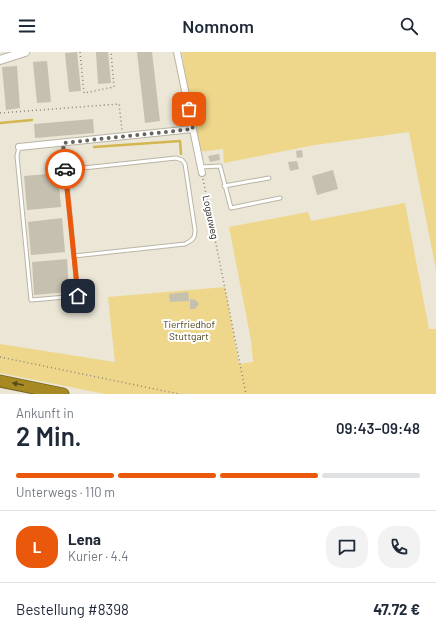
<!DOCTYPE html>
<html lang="de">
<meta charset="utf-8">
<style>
:root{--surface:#fff;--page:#f2f2f3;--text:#1f2937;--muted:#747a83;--line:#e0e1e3;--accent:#ea580c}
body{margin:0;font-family:Barlow,sans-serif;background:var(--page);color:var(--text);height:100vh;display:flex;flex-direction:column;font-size:15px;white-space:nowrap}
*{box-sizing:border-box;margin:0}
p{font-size:13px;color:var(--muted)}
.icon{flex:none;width:22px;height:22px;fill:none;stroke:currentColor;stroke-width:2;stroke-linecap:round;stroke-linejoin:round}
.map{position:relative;height:342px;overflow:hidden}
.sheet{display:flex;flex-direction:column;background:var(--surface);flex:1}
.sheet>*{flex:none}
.pin{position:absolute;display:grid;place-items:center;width:34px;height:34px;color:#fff;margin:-17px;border-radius:8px;box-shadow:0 2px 6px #0006}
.courier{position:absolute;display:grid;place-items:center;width:40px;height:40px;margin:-20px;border:3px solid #ea580c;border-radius:50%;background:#fff;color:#222;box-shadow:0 1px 5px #0007}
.head em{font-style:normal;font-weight:600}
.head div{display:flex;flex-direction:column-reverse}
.head{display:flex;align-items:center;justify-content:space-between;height:68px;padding:0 16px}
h1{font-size:26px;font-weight:600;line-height:30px}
.bar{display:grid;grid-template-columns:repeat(4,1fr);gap:6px 4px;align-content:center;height:48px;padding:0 16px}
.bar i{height:5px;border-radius:3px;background:var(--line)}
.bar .current{background:var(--accent)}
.bar p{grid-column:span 4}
.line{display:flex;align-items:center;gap:10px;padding:0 16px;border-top:1px solid var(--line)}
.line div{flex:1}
.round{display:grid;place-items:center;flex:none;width:42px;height:42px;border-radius:16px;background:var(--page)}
header{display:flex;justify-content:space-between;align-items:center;height:52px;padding:0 16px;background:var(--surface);font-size:18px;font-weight:600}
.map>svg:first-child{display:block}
.green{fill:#eed78b}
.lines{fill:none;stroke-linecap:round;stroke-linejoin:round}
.stream{stroke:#d3b650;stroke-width:2.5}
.building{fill:#c5c0b0}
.service-casing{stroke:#b9b5a5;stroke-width:5}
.minor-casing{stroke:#b9b5a5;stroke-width:8}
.tertiary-casing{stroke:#b9b5a5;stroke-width:10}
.motorway-casing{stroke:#78651f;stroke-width:13}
.path{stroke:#88857a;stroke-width:1.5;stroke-dasharray:1 3;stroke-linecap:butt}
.service{stroke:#fff;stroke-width:3}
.minor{stroke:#fff;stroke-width:6}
.tertiary{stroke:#fff;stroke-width:8}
.motorway{stroke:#a68a21;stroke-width:11}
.oneway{fill:#574a1d}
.done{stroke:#68655c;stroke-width:4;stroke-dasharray:0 7.2}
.route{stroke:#ea580c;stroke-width:5}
.labels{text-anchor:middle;stroke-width:4;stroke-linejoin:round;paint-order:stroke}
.street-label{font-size:10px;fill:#22201a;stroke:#fff}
.park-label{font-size:10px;fill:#483c11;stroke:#fff}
</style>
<header><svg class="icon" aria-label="menu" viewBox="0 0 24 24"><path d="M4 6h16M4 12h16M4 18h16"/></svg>Nomnom<svg class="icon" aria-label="search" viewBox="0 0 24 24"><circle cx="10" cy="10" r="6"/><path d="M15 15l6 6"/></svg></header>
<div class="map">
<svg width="436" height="342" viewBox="0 0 436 342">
<rect width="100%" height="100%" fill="#ebe6d6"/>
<path class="green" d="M182,0H436V218L409,80L315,93L224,111L223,97L198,100L192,71Z
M405,151L429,277H436V342H105L0,321V292L115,310L108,245L225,235L239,312L253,310L251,288L229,175L308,160L311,169Z"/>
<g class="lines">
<path class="stream" d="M0,71L32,68
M94,95L180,89L181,102"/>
</g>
<path class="building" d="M77,0L81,39L69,40L65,1Z
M96,0H108L111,31L98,32Z
M137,0H152L160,69L145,71Z
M47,9L51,50L37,51L33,10Z
M17,14L20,56L6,58L2,15Z
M93,67L94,81L35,86L34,72Z
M302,98L303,105L297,106L296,99Z
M219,102L220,108L210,110L208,104Z
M297,109L299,117L290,119L288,110Z
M333,118L338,137L317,143L312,124Z
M58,121L61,155L27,158L24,124Z
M62,166L65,200L31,203L28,170Z
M67,207L69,240L34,243L32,210Z
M188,240L189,249L170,250L169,242Z
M190,247L196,248L199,252L195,257H190Z"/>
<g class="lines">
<g class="service-casing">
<path id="service" d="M19,95L17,104L31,248L78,244L63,91
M201,115L220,114L231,156L280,146
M65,118L176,106L182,108L185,112L195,178C195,186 193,188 185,192L74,204
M224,134L269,126"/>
</g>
<g class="minor-casing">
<path id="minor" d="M177,0L202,121
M19,95L193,77"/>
</g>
<g class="tertiary-casing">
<path id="tertiary" d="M0,8L25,0"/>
</g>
<g class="motorway-casing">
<path id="motorway" d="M0,329L63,342"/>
</g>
<path class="path" d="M80,0L84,41L114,35L111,0
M0,61L119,52L122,78
M203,127L246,342
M0,305L179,342"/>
<use href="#service" class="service"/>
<use href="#minor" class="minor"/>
<use href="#tertiary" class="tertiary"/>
<use href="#motorway" class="motorway"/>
</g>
<defs><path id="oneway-solid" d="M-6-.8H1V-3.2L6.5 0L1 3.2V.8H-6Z"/></defs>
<use class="oneway" href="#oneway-solid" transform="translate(18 332) rotate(-168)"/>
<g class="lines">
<path class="done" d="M65,117L63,91L193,77L189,57"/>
<path class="route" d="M65,117L78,244"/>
</g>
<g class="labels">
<g class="street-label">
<text transform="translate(211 165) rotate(78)" y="4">Logauweg</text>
</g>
<g class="park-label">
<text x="189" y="276">Tierfriedhof<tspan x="189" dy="12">Stuttgart</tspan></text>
</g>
</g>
</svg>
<div class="pin" style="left:189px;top:57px;background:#ea580c"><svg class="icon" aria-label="bag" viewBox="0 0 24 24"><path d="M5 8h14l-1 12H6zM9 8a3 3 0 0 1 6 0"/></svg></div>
<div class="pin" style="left:78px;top:244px;background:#1f2937"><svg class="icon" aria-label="home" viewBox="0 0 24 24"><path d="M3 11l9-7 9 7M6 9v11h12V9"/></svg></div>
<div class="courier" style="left:65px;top:117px"><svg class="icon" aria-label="car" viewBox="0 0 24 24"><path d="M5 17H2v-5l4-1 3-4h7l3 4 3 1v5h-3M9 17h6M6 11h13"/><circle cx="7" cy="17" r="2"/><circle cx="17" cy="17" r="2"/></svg></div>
</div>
<section class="sheet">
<div class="head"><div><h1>2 Min.</h1><p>Ankunft in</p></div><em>09:43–09:48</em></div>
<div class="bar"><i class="current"></i><i class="current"></i><i class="current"></i><i></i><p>Unterwegs · 110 m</p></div>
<div class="line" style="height:72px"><b class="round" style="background:var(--accent);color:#fff">L</b><div><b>Lena</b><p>Kurier · 4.4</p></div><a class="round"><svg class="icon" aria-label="chat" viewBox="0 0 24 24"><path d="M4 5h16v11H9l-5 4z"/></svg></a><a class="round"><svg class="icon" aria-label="phone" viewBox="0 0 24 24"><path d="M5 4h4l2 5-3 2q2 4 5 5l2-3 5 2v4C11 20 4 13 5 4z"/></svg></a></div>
<div class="line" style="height:52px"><div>Bestellung #8398</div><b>47.72 €</b></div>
</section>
